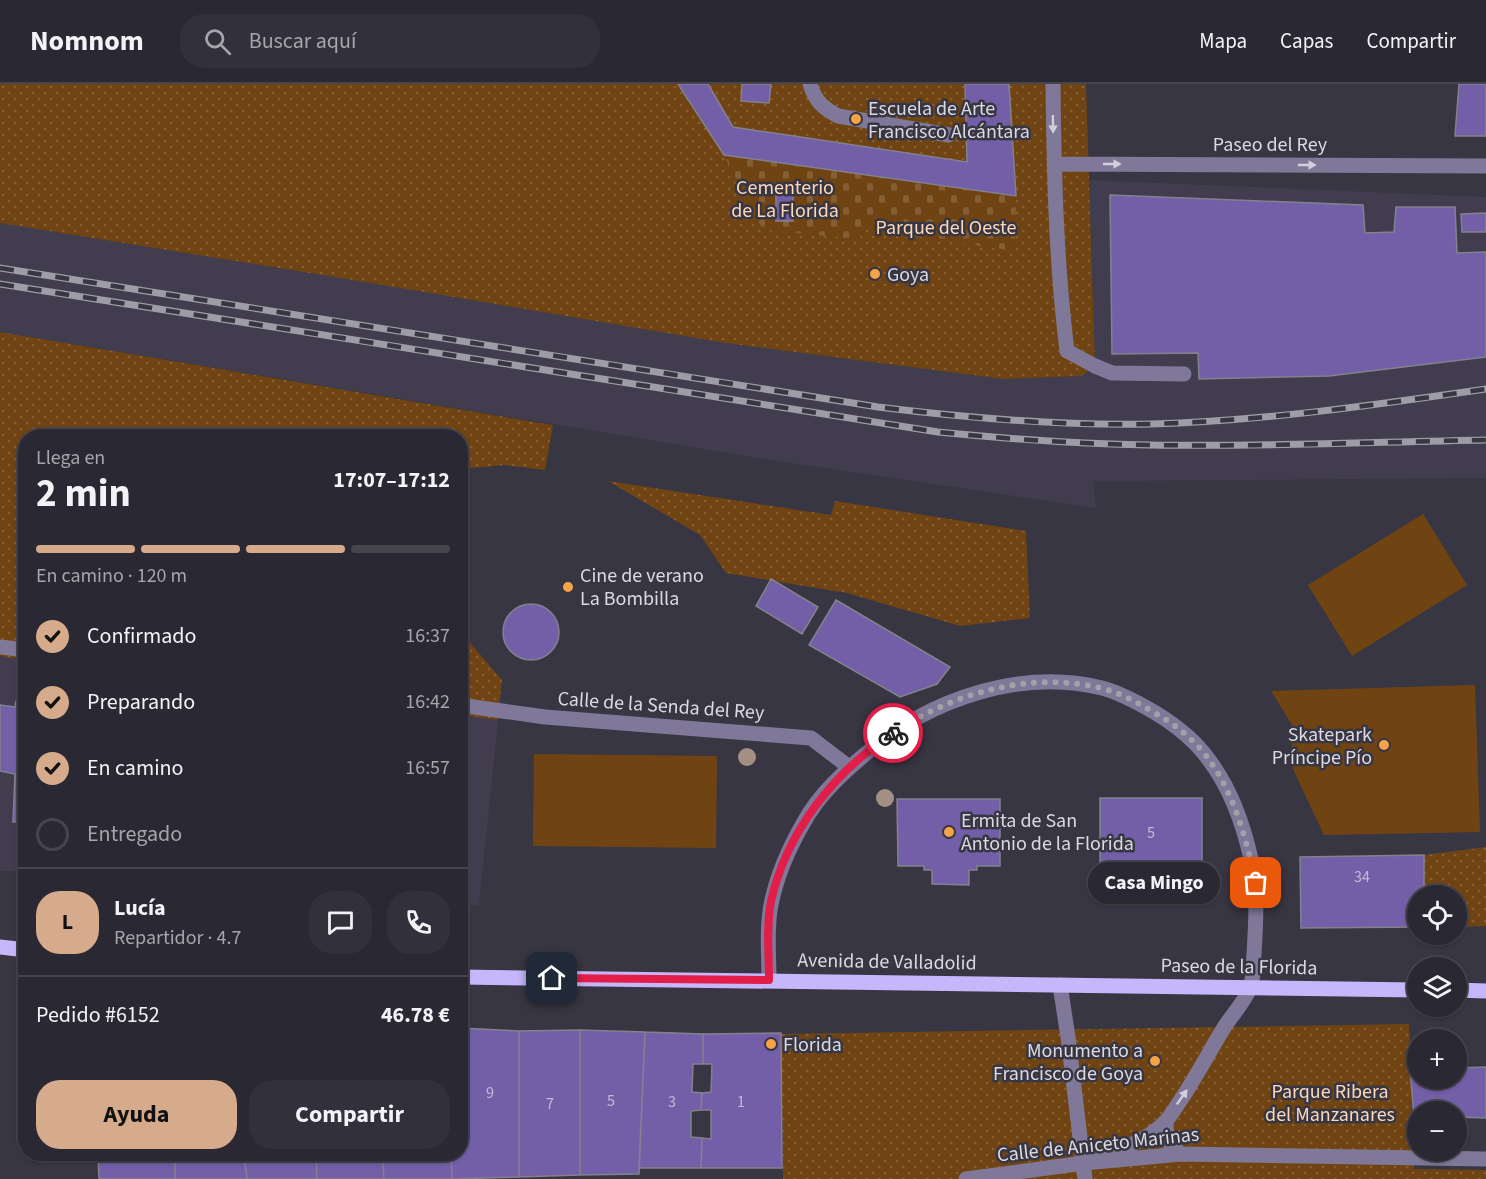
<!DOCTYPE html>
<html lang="es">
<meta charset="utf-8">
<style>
:root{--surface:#2a2832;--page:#32303a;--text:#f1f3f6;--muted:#a5a6ac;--line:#46444d;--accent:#d6ab8b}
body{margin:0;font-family:"Source Sans 3",sans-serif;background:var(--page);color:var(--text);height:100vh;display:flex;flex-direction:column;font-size:22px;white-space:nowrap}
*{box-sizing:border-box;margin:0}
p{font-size:20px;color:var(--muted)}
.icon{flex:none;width:33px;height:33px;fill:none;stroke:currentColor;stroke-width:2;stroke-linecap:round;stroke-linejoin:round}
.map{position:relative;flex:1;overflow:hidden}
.panel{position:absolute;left:18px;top:345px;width:450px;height:732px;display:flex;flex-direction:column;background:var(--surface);border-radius:24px;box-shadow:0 2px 4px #0004,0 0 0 2px var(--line)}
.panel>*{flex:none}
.tools{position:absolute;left:1407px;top:801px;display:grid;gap:12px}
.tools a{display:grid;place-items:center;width:60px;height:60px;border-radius:50%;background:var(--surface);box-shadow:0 2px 4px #0004,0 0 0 2px var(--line);font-size:30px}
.pin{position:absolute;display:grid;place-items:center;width:51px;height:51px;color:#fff;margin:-26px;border-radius:12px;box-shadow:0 3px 9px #0006}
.courier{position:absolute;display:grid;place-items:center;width:60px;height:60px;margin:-30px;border:4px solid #e11d48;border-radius:50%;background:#fff;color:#222;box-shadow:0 2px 8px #0007}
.bubble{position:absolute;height:42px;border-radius:21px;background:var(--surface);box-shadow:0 2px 4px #0004,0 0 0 2px var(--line);font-size:20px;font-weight:700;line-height:42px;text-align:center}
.headline em{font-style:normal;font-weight:700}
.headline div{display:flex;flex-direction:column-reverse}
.headline{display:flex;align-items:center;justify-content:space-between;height:102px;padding:0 18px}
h1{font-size:39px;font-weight:700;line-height:45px}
.bar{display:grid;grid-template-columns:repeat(4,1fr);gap:9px 6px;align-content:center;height:72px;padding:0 18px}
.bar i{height:8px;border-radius:4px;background:var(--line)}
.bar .current{background:var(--accent)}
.bar p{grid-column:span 4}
.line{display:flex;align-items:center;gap:15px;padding:0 18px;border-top:2px solid var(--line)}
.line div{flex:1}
.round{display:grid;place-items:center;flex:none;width:63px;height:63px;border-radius:24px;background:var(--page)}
ol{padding:0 18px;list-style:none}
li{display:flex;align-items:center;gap:18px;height:66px}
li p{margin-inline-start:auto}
li .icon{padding:6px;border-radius:50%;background:var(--accent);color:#111;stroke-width:4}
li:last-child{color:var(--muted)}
li i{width:33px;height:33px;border:3px solid var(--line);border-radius:50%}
.action{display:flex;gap:12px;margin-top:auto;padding:12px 18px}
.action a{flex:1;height:69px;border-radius:24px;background:var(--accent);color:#111;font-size:24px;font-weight:700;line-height:69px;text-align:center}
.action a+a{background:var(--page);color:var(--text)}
header{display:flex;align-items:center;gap:36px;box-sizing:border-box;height:84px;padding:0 30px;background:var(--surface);border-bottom:2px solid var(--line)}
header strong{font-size:28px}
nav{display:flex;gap:33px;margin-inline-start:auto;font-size:21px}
.search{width:420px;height:54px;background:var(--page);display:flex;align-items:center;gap:15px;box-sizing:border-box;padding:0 21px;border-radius:24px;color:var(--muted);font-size:22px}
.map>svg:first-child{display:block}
.built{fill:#413d4f}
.grass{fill:url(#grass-dots)}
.cemetery{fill:url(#cemetery-stones)}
.garden{fill:#704412}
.building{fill:#725fa7;stroke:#84818f;stroke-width:1.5}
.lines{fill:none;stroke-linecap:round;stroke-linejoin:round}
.minor{stroke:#7f7899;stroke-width:15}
.major{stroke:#c6b7fa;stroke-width:15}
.rail-casing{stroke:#9e9ca6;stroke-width:7}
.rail{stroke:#383642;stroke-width:4.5;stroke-dasharray:14;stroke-linecap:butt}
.tree{fill:#a38f83}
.oneway{fill:#d2cfda}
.done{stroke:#a2a0a9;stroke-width:6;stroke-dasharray:0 10.8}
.route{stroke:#e11d48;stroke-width:8}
.poi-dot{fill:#f6a247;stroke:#383642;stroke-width:2}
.labels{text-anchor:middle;stroke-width:5;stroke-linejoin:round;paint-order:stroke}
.number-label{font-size:16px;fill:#c1bad2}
.poi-label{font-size:20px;fill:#dbd9e1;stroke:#383642;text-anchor:start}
.street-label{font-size:20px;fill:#dbd9e1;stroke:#383642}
.park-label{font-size:20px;fill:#fad8b9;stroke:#383642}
</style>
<header>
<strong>Nomnom</strong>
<div class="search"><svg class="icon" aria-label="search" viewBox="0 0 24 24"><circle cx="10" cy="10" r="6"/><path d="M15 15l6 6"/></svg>Buscar aquí</div>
<nav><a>Mapa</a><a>Capas</a><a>Compartir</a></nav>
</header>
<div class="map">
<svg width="1486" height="1095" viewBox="0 0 1486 1095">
<defs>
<pattern id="grass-dots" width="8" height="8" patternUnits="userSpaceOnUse" patternTransform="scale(1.5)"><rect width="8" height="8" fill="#704412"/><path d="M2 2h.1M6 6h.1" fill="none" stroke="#845e34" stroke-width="1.8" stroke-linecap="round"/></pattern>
<pattern id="cemetery-stones" width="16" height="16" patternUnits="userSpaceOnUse" patternTransform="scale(1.5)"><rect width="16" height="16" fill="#704412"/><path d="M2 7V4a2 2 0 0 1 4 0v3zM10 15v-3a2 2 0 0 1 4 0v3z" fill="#845e34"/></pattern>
</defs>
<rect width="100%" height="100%" fill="#383642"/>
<path class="built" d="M1089,96L1486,113V394L1093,397L1096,424L751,373L0,248V139L359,197L726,259L1003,295L1081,292L1095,282Z
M0,572L25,576V787H0Z
M460,631L498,636L479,821L461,822Z"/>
<path class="grass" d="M0,0H1086L1095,282L1081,292L1003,295L726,259L359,197L0,139Z
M0,248L553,341L545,386L505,381L461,385L460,352H26L25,576L0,572Z
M608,397L831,431L835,417L1026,447L1030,534L960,542L847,509L726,489L700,451Z
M460,547L502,596L498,636L461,631Z
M1486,763V842L1457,843L1456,812L1424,811V771Z
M1409,940L1414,1085L1486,1086V1095H783L781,950Z"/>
<path class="cemetery" d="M724,71L1016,112L1015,167L862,145L860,155L763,146Z"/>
<path class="garden" d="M1423,430L1467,501L1352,572L1308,501Z
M1475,601L1480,748L1324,751L1292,683L1291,639L1271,607Z
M534,670L717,672L716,764L533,762Z"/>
<path class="building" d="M678,0H708L733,43L967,78L965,0H1009L1016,112L724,71Z
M742,0H771L769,19L741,17Z
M1459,0H1486V52H1455Z
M776,100H793V137H776Z
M1110,111L1363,121L1365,149L1394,148L1396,123H1455L1457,169L1486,168V273L1329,292L1199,295L1198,269L1112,270Z
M1486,129V148H1462L1461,130Z
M771,495L818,523L802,550L756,522Z
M836,516L950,583L937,600L900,613L809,561Z
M503 548a28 28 0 1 1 56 0a28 28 0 1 1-56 0Z
M16,617L26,618V734L25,737L13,738L15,690L0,687V621L15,623Z
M1100,714H1202V782H1179V786H1171L1172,800H1134V785L1126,786V781H1100Z
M897,715H1000V782H977V786H969V801L932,800V786H924V782H898Z
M1424,771V812H1418V843L1301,844L1300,773Z
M460,944L519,947V1093L452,1095L451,1070H460Z
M580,946L645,948L639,1090L580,1091Z
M580,946V1091L519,1093V947Z
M645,948L703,950V980H693L692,1008L702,1009L701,1026L691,1027V1053L702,1054L701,1084H639Z
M781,949L782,1084H701L702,1054L711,1055V1026H701L702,1009L711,1008L712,980H703V950Z
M1486,983V1034L1456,1033V1028H1418V1033H1414L1410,985L1418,984V994H1456V984Z
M75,1070H175V1095H99L98,1072Z
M175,1070H244L247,1095H175Z
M244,1070H316L317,1095H247Z
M316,1070H382L384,1095H317Z
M382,1070H451L452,1095H384Z"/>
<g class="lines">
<path class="minor" d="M810,0C815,17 823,24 838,32L949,51
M1053,0C1054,89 1056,178 1067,267L1095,282L1112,289L1184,290
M1054,80L1486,82
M0,563L26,566
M460,621L545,633L811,654L849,683
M769,896C769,870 766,842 772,816C778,789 790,762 804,738C819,710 845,687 869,667C931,615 1021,584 1102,604C1120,609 1137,618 1154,628C1174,640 1195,656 1209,676C1231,705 1243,739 1251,775C1258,807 1256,837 1254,870C1253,881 1254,894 1250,904C1245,917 1233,930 1225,942C1209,968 1195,995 1178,1020C1174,1026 1170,1033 1165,1038C1143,1060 1112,1069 1084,1079
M1060,901L1068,953L1085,1095
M1165,1038L1169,1059L1181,1070
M966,1095L1084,1079L1181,1070L1486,1075"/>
<path class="major" d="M0,863L26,866
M460,893L1418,906
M1456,906L1486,907"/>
<g class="rail-casing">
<path id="rail" d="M0,184L878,323C968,334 1059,342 1151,340C1263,337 1375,321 1486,305
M0,200L938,348C1008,355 1079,360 1150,361C1262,363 1374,358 1486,356"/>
</g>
<use href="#rail" class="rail"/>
</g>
<g class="tree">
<circle cx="747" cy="673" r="9"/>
<circle cx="885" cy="714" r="9"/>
</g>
<defs><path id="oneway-solid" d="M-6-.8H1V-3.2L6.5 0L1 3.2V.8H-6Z" transform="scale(1.5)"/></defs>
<g class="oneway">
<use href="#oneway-solid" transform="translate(1053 40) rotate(89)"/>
<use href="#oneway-solid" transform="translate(1112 80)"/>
<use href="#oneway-solid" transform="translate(1307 81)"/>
<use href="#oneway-solid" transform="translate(1182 1013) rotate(-55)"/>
</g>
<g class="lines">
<path class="done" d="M893,649C953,609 1030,587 1101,604C1121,609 1138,619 1155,629C1176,641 1196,657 1210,677C1236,714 1246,756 1256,799"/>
<path class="route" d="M552,894L769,896C769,870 766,842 771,817C787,747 834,688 893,649"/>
</g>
<g class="poi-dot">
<circle cx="856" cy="35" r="6"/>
<circle cx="875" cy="190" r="6"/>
<circle cx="568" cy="503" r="6"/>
<circle cx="1384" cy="661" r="6"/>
<circle cx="949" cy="748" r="6"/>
<circle cx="771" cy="960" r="6"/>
<circle cx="1155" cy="977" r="6"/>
</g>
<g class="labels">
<g class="number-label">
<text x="1151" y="754">5</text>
<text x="1362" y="798">34</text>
<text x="490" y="1014">9</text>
<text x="611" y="1022">5</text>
<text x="672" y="1023">3</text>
<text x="741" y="1023">1</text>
<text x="550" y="1025">7</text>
</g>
<g class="poi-label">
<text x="868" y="31">Escuela de Arte<tspan x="868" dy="23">Francisco Alcántara</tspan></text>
<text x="887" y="197">Goya</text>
<text x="580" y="498">Cine de verano<tspan x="580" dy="23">La Bombilla</tspan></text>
<text x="1372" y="657" text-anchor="end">Skatepark<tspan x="1372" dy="23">Príncipe Pío</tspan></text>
<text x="961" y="743">Ermita de San<tspan x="961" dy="23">Antonio de la Florida</tspan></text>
<text x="783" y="967">Florida</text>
<text x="1143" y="973" text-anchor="end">Monumento a<tspan x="1143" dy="23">Francisco de Goya</tspan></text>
</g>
<g class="street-label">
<text x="1270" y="67">Paseo del Rey</text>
<text transform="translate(661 621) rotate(4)" y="7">Calle de la Senda del Rey</text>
<text transform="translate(887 877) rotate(1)" y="7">Avenida de Valladolid</text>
<text transform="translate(1239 882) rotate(1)" y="7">Paseo de la Florida</text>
<text transform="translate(1098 1060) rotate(-6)" y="7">Calle de Aniceto Marinas</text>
</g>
<g class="park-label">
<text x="785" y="110">Cementerio<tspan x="785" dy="23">de La Florida</tspan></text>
<text x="946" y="150">Parque del Oeste</text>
<text x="1330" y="1014">Parque Ribera<tspan x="1330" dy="23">del Manzanares</tspan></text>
</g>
</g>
</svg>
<div class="tools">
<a><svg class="icon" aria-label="locate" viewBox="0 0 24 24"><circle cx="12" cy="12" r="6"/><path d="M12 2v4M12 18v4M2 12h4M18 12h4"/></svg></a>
<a><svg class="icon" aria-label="layers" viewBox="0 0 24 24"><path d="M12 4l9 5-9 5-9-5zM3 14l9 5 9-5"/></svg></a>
<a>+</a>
<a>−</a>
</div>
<div class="pin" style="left:1256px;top:799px;background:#ea580c"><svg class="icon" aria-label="bag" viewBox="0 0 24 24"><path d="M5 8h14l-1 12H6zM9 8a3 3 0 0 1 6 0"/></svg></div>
<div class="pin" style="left:552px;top:894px;background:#1f2937"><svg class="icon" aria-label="home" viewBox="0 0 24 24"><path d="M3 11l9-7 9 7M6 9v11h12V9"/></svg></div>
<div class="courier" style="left:893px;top:649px"><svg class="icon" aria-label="bike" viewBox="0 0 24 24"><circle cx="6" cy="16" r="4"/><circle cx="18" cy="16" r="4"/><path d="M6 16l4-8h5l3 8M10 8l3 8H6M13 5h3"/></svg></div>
<div class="bubble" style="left:1088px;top:778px;width:132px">Casa Mingo</div>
<section class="panel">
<div class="headline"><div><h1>2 min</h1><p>Llega en</p></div><em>17:07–17:12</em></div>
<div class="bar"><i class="current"></i><i class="current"></i><i class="current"></i><i></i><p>En camino · 120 m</p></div>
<ol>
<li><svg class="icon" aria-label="check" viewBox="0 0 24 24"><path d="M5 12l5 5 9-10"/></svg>Confirmado<p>16:37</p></li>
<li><svg class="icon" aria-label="check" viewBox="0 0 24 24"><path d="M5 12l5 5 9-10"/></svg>Preparando<p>16:42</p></li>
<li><svg class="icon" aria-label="check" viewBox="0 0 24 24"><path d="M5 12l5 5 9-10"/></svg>En camino<p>16:57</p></li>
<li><i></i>Entregado</li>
</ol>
<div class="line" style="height:108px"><b class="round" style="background:var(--accent);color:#111">L</b><div><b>Lucía</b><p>Repartidor · 4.7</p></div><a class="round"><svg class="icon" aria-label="chat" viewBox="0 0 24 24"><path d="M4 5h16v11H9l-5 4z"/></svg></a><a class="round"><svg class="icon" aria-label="phone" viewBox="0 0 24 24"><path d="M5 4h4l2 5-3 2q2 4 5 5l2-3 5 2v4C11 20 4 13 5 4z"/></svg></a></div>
<div class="line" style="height:78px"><div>Pedido #6152</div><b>46.78 €</b></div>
<div class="action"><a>Ayuda</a><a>Compartir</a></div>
</section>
</div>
